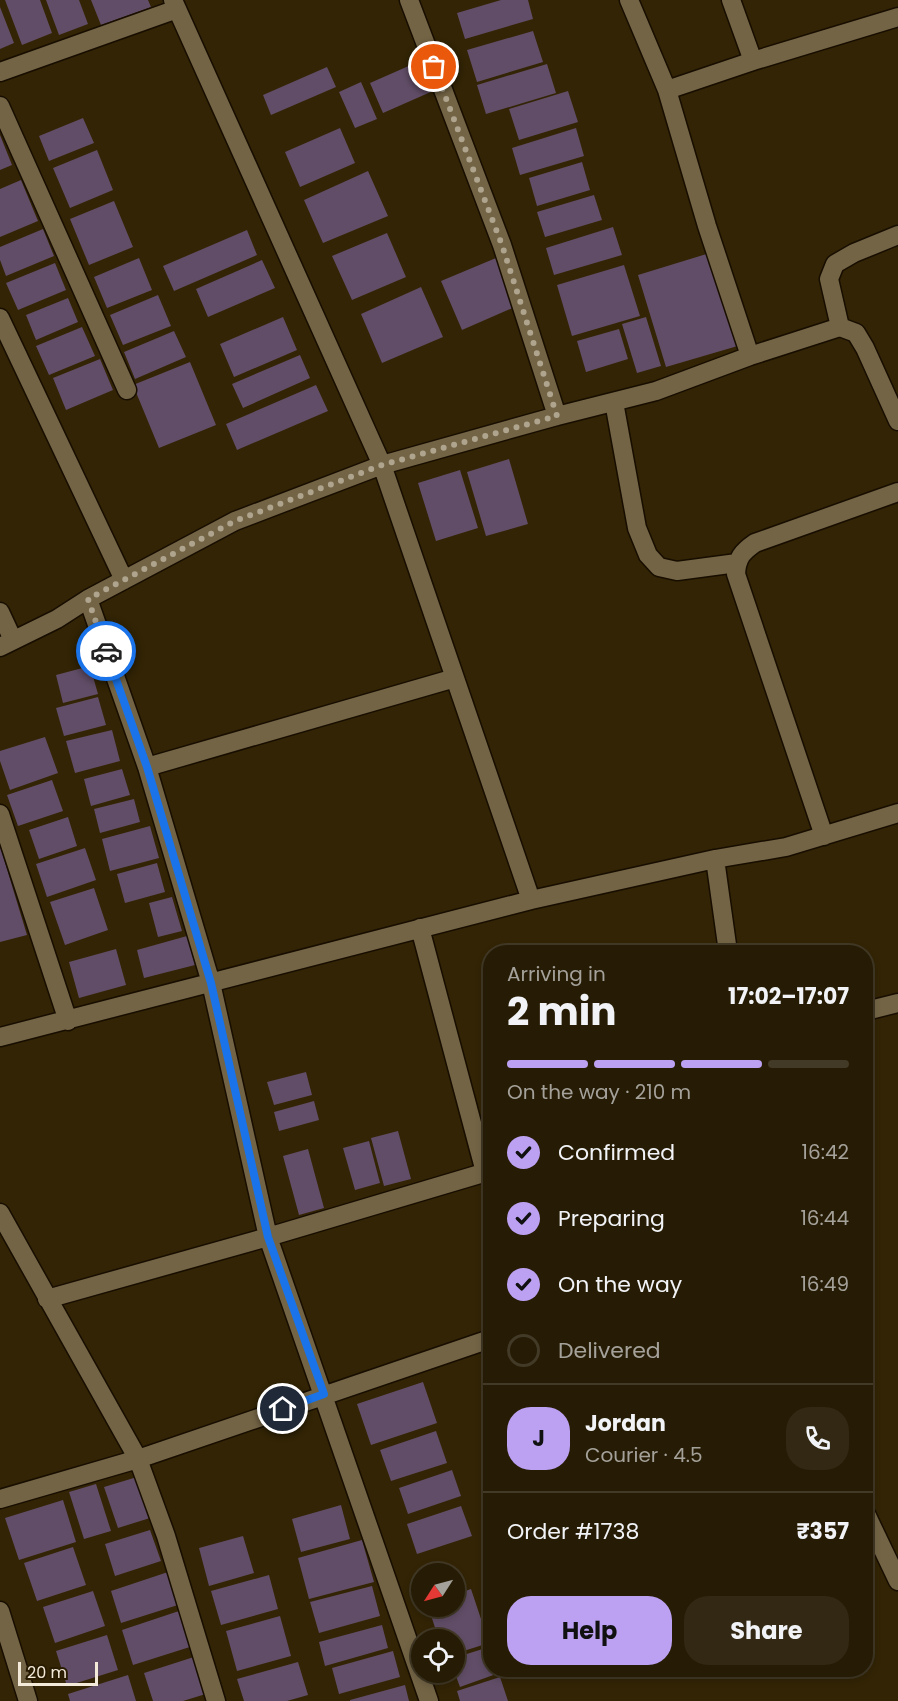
<!DOCTYPE html>
<meta charset="utf-8">
<style>
:root{--surface:#261b04;--page:#322813;--text:#f1f3f6;--muted:#a4a19a;--line:#423926;--accent:#bca0f2}
body{margin:0;font-family:Poppins,sans-serif;background:var(--page);color:var(--text);height:100vh;display:flex;flex-direction:column;font-size:22px;white-space:nowrap}
*{box-sizing:border-box;margin:0}
p{font-size:20px;color:var(--muted)}
.icon{flex:none;width:33px;height:33px;fill:none;stroke:currentColor;stroke-width:2;stroke-linecap:round;stroke-linejoin:round}
.map{position:relative;flex:1;overflow:hidden}
.sheet{position:absolute;left:483px;top:945px;width:390px;height:732px;display:flex;flex-direction:column;background:var(--surface);border-radius:24px;box-shadow:0 3px 9px #0003,0 0 0 2px var(--line)}
.sheet>*{flex:none}
.needle{width:39px;rotate:234deg}
.fabs{position:absolute;left:411px;top:1563px;display:grid;gap:12px}
.fabs a{display:grid;place-items:center;width:54px;height:54px;border-radius:50%;background:var(--surface);box-shadow:0 3px 9px #0003,0 0 0 2px var(--line);font-size:30px}
.scale{position:absolute;left:18px;bottom:15px;width:80px;box-sizing:border-box;padding-left:6px;border:3px solid #f3ead9;border-top:0;font-size:16px;line-height:21px;white-space:nowrap;color:#f3ead9;-webkit-text-stroke:4px #281b00;paint-order:stroke}
.pin{position:absolute;display:grid;place-items:center;width:51px;height:51px;color:#fff;margin:-26px;border:3px solid #fff;border-radius:50%;box-shadow:0 2px 6px #0007}
.courier{position:absolute;display:grid;place-items:center;width:60px;height:60px;margin:-30px;border:4px solid #1a73e8;border-radius:50%;background:#fff;color:#222;box-shadow:0 2px 8px #0007}
.head em{font-style:normal;font-weight:700}
.head div{display:flex;flex-direction:column-reverse}
.head{display:flex;align-items:center;justify-content:space-between;height:102px;padding:0 24px}
h1{font-size:39px;font-weight:700;line-height:45px}
.bar{display:grid;grid-template-columns:repeat(4,1fr);gap:9px 6px;align-content:center;height:72px;padding:0 24px}
.bar i{height:8px;border-radius:4px;background:var(--line)}
.bar .current{background:var(--accent)}
.bar p{grid-column:span 4}
.line{display:flex;align-items:center;gap:15px;padding:0 24px;border-top:2px solid var(--line)}
.line div{flex:1}
.round{display:grid;place-items:center;flex:none;width:63px;height:63px;border-radius:24px;background:var(--page)}
ol{padding:0 24px;list-style:none}
li{display:flex;align-items:center;gap:18px;height:66px}
li p{margin-inline-start:auto}
li .icon{padding:6px;border-radius:50%;background:var(--accent);color:#111;stroke-width:4}
li:last-child{color:var(--muted)}
li i{width:33px;height:33px;border:3px solid var(--line);border-radius:50%}
.button{display:flex;gap:12px;margin-top:auto;padding:12px 24px}
.button a{flex:1;height:69px;border-radius:24px;background:var(--accent);color:#111;font-size:24px;font-weight:700;line-height:69px;text-align:center}
.button a+a{background:var(--page);color:var(--text)}
.map>svg:first-child{display:block}
.building{fill:#614d67}
.lines{fill:none;stroke-linecap:round;stroke-linejoin:round}
.minor-casing{stroke:#180e00;stroke-width:21}
.minor{stroke:#736445;stroke-width:18}
.done{stroke:#afa58f;stroke-width:6;stroke-dasharray:0 10.8}
.route{stroke:#1a73e8;stroke-width:8}
</style>
<div class="map">
<svg width="898" height="1701" viewBox="0 0 898 1701">
<rect width="100%" height="100%" fill="#322405"/>
<path class="building" d="M5,0H40L52,33L22,45Z
M46,0H79L88,24L59,35Z
M91,0H148L151,7L101,25Z
M501,0H528L533,19L465,39L457,13Z
M0,7L14,43L0,49Z
M533,31L543,62L477,82L467,50Z
M420,61L433,91L383,113L370,83Z
M547,64L556,93L486,114L477,85Z
M327,67L336,87L271,115L263,95Z
M361,82L377,119L355,128L339,92Z
M568,91L578,122L519,140L509,109Z
M83,118L94,143L49,161L39,136Z
M340,128L355,163L300,187L285,152Z
M576,128L584,156L520,175L512,148Z
M0,135L12,165L0,170Z
M97,150L113,190L70,208L53,168Z
M582,162L590,190L537,206L529,178Z
M368,171L388,216L323,243L304,200Z
M21,180L38,221L0,237V189Z
M594,195L602,220L545,237L537,212Z
M114,201L133,247L89,265L70,219Z
M613,227L622,255L554,275L546,248Z
M43,229L54,256L6,276L0,260V247Z
M247,230L257,255L174,291L163,266Z
M387,233L406,277L352,300L332,256Z
M713,252L741,345L666,367L638,275Z
M139,258L152,290L107,308L94,277Z
M496,258L517,306L462,330L441,281Z
M262,260L275,288L208,317L196,289Z
M55,263L66,290L18,310L6,283Z
M624,265L640,316L572,336L557,285Z
M421,287L443,337L382,363L361,314Z
M158,295L171,326L123,345L110,315Z
M68,298L78,322L36,340L26,315Z
M283,317L297,350L234,377L220,344Z
M646,317L661,366L637,373L622,324Z
M82,327L95,356L49,375L36,346Z
M619,329L628,359L586,372L577,341Z
M174,331L186,357L135,379L124,352Z
M300,355L310,378L243,408L232,384Z
M100,359L113,390L66,410L53,378Z
M190,362L216,425L159,448L133,385Z
M316,385L328,411L237,450L226,424Z
M509,459L528,524L486,536L467,472Z
M460,470L478,528L436,541L418,483Z
M90,666L98,694L63,703L56,675Z
M98,697L106,725L64,736L56,708Z
M112,730L120,761L75,773L66,741Z
M45,737L58,773L10,790L0,761V751Z
M122,769L130,795L91,806L84,779Z
M52,780L63,811L18,826L7,795Z
M134,799L140,822L100,833L94,809Z
M68,817L77,846L39,859L29,830Z
M150,826L159,858L110,871L102,839Z
M0,846L27,935L0,942Z
M85,848L96,880L47,897L36,864Z
M157,863L165,892L125,903L117,874Z
M94,888L108,930L65,945L50,902Z
M172,897L182,931L158,937L149,903Z
M187,936L195,965L144,978L137,950Z
M116,949L126,985L79,998L69,962Z
M306,1072L312,1095L274,1105L267,1082Z
M314,1101L319,1120L279,1131L274,1112Z
M398,1131L411,1179L384,1186L371,1138Z
M369,1141L380,1183L355,1190L343,1148Z
M308,1149L324,1208L299,1215L283,1156Z
M423,1382L437,1423L371,1445L357,1404Z
M436,1431L447,1463L391,1481L380,1450Z
M452,1470L461,1496L408,1514L399,1488Z
M137,1477L150,1518L118,1528L104,1487Z
M96,1484L111,1531L84,1539L69,1492Z
M63,1500L76,1542L19,1560L5,1518Z
M341,1505L350,1539L301,1552L292,1519Z
M461,1506L472,1536L417,1554L407,1524Z
M150,1530L161,1561L115,1576L105,1544Z
M243,1536L254,1573L209,1586L199,1548Z
M362,1540L374,1582L309,1599L298,1558Z
M73,1547L86,1585L37,1601L24,1563Z
M171,1571L181,1604L121,1623L111,1591Z
M269,1575L278,1609L221,1625L211,1591Z
M372,1586L380,1616L319,1633L310,1602Z
M471,1589L489,1643L454,1654V1640H439L428,1606H454V1595Z
M93,1591L105,1626L55,1643L43,1607Z
M182,1610L193,1646L133,1665L122,1630Z
M280,1616L291,1656L237,1671L226,1631Z
M382,1625L388,1648L325,1666L319,1642Z
M107,1635L118,1670L67,1686L56,1651Z
M489,1647L490,1670H497L499,1673L460,1687L454,1671V1658Z
M393,1651L400,1677L339,1694L332,1668Z
M197,1656L209,1693L183,1701H153L144,1673Z
M298,1662L308,1695L287,1701H244L237,1679Z
M128,1675L136,1701H70L68,1694Z
M500,1677L508,1701H460L457,1691Z
M405,1685L409,1701H350V1700Z"/>
<g class="lines">
<g class="minor-casing">
<path id="minor" d="M173,0L382,465L531,900
M409,0L502,245L557,416
M629,0L667,90L707,226L750,356
M731,0L753,61
M0,72L177,9
M667,90L753,61L898,17
M0,106L127,390
M0,318L124,580
M840,327L829,279L835,264L854,253L898,235
M614,402L637,528L648,555L659,567L677,571L737,563
M88,599L147,767L211,983L268,1237L429,1701
M0,612L13,640
M0,647L57,619L88,599L235,521L382,465L557,416L656,391L750,356L840,327L856,333L865,348L898,421
M147,767L455,678
M0,814L68,1021
M824,836L736,574C737,558 742,552 755,543L898,492
M715,859L728,952
M420,928L485,1172
M866,1011L898,1003
M0,1037L531,900L715,859L786,847L898,813
M0,1213L138,1459L166,1536L216,1701
M47,1299L268,1237L490,1171
M0,1499L138,1459L490,1339
M866,1514L898,1581
M0,1611L28,1701"/>
</g>
<use href="#minor" class="minor"/>
</g>
<g class="lines">
<path class="done" d="M106,651L88,599L235,521L382,465L557,416L502,245L434,67"/>
<path class="route" d="M106,651L147,767L211,983L268,1237L324,1394L283,1409"/>
</g>
</svg>
<div class="fabs">
<a><svg class="needle" viewBox="-14 -14 28 28"><path d="M0-13l5 13h-10z" fill="#e53935"/><path d="M0 13l5-13h-10z" fill="#a4a19a"/></svg></a>
<a><svg class="icon" aria-label="locate" viewBox="0 0 24 24"><circle cx="12" cy="12" r="6"/><path d="M12 2v4M12 18v4M2 12h4M18 12h4"/></svg></a>
</div>
<div class="scale">20 m</div>
<div class="pin" style="left:434px;top:67px;background:#ea580c"><svg class="icon" aria-label="bag" viewBox="0 0 24 24"><path d="M5 8h14l-1 12H6zM9 8a3 3 0 0 1 6 0"/></svg></div>
<div class="pin" style="left:283px;top:1409px;background:#1f2937"><svg class="icon" aria-label="home" viewBox="0 0 24 24"><path d="M3 11l9-7 9 7M6 9v11h12V9"/></svg></div>
<div class="courier" style="left:106px;top:651px"><svg class="icon" aria-label="car" viewBox="0 0 24 24"><path d="M5 17H2v-5l4-1 3-4h7l3 4 3 1v5h-3M9 17h6M6 11h13"/><circle cx="7" cy="17" r="2"/><circle cx="17" cy="17" r="2"/></svg></div>
<section class="sheet">
<div class="head"><div><h1>2 min</h1><p>Arriving in</p></div><em>17:02–17:07</em></div>
<div class="bar"><i class="current"></i><i class="current"></i><i class="current"></i><i></i><p>On the way · 210 m</p></div>
<ol>
<li><svg class="icon" aria-label="check" viewBox="0 0 24 24"><path d="M5 12l5 5 9-10"/></svg>Confirmed<p>16:42</p></li>
<li><svg class="icon" aria-label="check" viewBox="0 0 24 24"><path d="M5 12l5 5 9-10"/></svg>Preparing<p>16:44</p></li>
<li><svg class="icon" aria-label="check" viewBox="0 0 24 24"><path d="M5 12l5 5 9-10"/></svg>On the way<p>16:49</p></li>
<li><i></i>Delivered</li>
</ol>
<div class="line" style="height:108px"><b class="round" style="background:var(--accent);color:#111">J</b><div><b>Jordan</b><p>Courier · 4.5</p></div><a class="round"><svg class="icon" aria-label="phone" viewBox="0 0 24 24"><path d="M5 4h4l2 5-3 2q2 4 5 5l2-3 5 2v4C11 20 4 13 5 4z"/></svg></a></div>
<div class="line" style="height:78px"><div>Order #1738</div><b>₹357</b></div>
<div class="button"><a>Help</a><a>Share</a></div>
</section>
</div>
